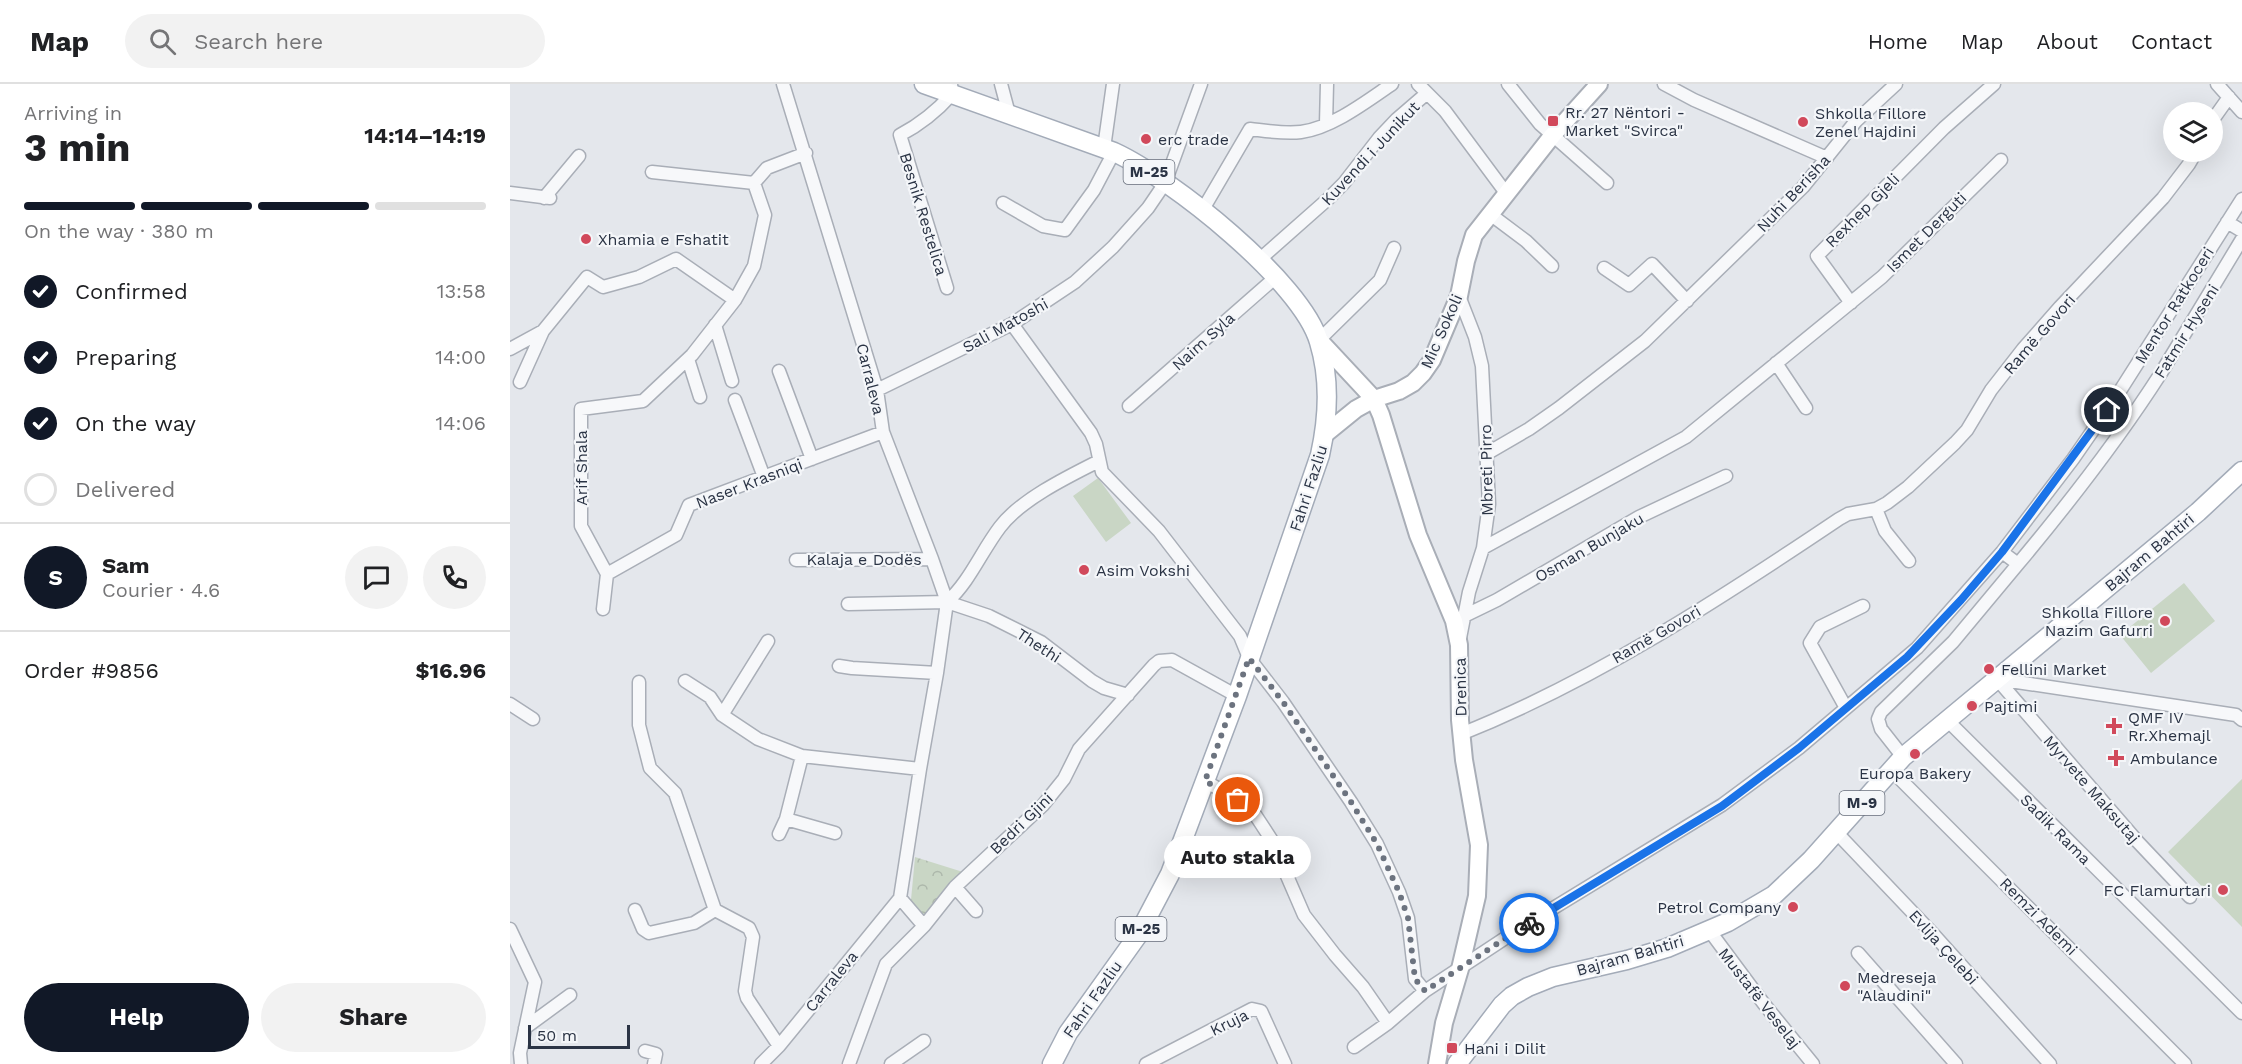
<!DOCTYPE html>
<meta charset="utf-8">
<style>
:root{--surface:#fff;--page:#f2f2f2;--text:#202124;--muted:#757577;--line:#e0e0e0;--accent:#111827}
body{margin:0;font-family:"Work Sans",sans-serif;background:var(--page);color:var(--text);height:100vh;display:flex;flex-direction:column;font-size:22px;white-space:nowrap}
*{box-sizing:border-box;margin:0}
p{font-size:20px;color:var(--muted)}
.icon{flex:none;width:33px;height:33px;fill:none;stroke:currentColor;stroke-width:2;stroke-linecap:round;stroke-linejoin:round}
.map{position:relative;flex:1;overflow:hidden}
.panel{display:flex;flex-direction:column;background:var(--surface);width:510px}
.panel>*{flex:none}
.buttons{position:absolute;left:1653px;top:18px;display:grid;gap:12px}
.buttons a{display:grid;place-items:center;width:60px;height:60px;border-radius:50%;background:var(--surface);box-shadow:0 6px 24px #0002;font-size:30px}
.scale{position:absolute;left:18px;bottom:15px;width:102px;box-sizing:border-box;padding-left:6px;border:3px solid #2b3445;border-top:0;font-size:16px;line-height:21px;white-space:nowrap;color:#2b3445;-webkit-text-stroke:4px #f4f6f9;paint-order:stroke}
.pin{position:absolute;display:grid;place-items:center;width:51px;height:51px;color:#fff;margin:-26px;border:3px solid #fff;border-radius:50%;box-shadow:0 2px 6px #0007}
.courier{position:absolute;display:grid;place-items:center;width:60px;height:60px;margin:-30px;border:4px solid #1a73e8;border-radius:50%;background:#fff;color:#222;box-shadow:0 2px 8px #0007}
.bubble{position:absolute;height:42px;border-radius:21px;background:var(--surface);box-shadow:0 6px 24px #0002;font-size:20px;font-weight:700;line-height:42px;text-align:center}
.overview em{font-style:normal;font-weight:700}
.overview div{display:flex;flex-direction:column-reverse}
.overview{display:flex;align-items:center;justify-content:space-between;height:102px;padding:0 24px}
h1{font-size:39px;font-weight:700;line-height:45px}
.bar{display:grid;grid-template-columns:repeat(4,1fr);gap:9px 6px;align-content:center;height:72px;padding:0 24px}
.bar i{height:8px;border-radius:4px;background:var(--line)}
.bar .selected{background:var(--accent)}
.bar p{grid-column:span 4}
.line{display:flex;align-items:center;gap:15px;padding:0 24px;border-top:2px solid var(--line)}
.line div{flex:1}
.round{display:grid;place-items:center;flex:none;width:63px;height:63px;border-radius:32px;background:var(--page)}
ol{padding:0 24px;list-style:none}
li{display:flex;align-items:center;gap:18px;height:66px}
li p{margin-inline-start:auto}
li .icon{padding:6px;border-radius:50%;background:var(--accent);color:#fff;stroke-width:4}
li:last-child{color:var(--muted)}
li i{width:33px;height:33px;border:3px solid var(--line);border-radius:50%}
.cta{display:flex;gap:12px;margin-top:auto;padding:12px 24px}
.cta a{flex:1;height:69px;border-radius:36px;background:var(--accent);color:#fff;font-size:24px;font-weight:700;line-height:69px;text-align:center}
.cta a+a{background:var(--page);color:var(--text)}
header{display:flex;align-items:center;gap:36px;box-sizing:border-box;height:84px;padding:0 30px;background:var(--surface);border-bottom:2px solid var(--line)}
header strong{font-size:28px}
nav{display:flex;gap:33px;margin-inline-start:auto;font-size:21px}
.search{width:420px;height:54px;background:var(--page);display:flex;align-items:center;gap:15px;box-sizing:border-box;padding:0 21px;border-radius:33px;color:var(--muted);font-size:22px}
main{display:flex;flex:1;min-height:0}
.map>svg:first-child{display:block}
.park{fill:url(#park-crowns)}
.pitch{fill:#c9d6c5}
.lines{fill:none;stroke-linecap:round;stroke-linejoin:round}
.street-casing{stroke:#a9aeb7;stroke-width:15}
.secondary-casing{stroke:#a9aeb7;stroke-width:20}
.primary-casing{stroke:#a3abb8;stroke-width:21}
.street{stroke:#f7f8fa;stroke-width:12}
.secondary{stroke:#fff;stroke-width:16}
.primary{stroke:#fff;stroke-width:18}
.done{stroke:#6c737f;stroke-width:6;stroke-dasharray:0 10.8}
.route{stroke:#1a73e8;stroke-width:8}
.poi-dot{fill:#d1495b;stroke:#f4f6f9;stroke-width:2}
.labels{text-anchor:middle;stroke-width:4.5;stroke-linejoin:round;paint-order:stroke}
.shield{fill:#f4f6f9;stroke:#676e7b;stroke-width:1.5}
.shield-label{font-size:15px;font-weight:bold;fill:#2b3445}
.poi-label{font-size:16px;fill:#2b3445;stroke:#f4f6f9;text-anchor:start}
.street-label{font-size:16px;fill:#2b3445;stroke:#f4f6f9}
</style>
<header>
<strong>Map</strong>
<div class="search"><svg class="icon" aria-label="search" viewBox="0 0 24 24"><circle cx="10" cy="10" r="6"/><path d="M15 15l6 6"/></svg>Search here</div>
<nav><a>Home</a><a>Map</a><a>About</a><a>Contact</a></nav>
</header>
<main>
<section class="panel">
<div class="overview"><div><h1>3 min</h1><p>Arriving in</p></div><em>14:14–14:19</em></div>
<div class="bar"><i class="selected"></i><i class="selected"></i><i class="selected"></i><i></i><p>On the way · 380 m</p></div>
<ol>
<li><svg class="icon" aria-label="check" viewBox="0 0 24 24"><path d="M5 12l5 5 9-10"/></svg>Confirmed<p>13:58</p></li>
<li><svg class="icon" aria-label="check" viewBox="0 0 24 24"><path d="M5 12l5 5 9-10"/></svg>Preparing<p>14:00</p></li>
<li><svg class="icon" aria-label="check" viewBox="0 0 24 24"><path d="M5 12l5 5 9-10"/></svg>On the way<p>14:06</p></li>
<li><i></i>Delivered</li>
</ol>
<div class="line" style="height:108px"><b class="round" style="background:var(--accent);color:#fff">S</b><div><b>Sam</b><p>Courier · 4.6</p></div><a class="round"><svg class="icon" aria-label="chat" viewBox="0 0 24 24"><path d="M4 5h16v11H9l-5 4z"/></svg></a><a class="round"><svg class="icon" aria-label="phone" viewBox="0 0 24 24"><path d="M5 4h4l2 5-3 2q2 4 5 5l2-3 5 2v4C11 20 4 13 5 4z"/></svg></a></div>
<div class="line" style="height:78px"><div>Order #9856</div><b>$16.96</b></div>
<div class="cta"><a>Help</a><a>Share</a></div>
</section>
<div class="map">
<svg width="1732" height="980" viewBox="0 0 1732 980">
<defs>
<pattern id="park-crowns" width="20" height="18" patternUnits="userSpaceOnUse" patternTransform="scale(1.5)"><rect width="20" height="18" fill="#c9d6c5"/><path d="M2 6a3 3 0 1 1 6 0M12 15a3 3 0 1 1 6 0" fill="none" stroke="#adb8ab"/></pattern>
</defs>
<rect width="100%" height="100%" fill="#e4e7ec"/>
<path class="park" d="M405,773L453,788L414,832L401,816Z"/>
<path class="pitch" d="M588,394L621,439L596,458L563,412Z
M1674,499L1705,537L1641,589L1610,551Z
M1732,695V843L1658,768Z"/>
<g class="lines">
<g class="street-casing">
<path id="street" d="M491,0L499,30
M908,0L935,27L996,109
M998,0L1030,40L1097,99
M1154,0L1184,16L1317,74
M1707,0L1732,28
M1702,37L1719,13
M816,40L817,0
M594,64L603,0
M142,88L244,99
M244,99L257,84L296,69
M0,109L40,114
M34,114L69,72
M493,119L533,142L555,146L584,106L604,68
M692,127L740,45C757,47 774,50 791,48C822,44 857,17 882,0
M980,130L1016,157L1042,182
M1717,138L1732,147
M749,176L818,115L834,99L869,54L887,35L916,10
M1094,184L1119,201L1142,180L1177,217
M437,204L390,51C411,40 426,28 442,10L441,0
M949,212L965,253L972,282L979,420L973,464L959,508L950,554
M1341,219L1307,172L1434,44L1484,0
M502,240L581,349L586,360L592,388L649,447L730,552L739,574L773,618L841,718L867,760L889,808L898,834L905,895L915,907
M205,241L222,297
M809,256L870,196L884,164
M0,265L33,247
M178,275L190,313
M1266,279L1296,324
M269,287L302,375
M10,298L33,247L77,193L93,203L129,193L166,175L225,216
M367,306L502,240L565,198L603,163L638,124L655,99L691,0
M225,316L254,393
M619,322L767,192
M976,370L1019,345L1049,324L1135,257L1293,103L1346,37L1386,0
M1366,425L1375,447L1399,477
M973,464L1176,353L1372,193L1491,76
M286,476L422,475
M1508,480C1559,419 1608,356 1651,289C1678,245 1705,200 1732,155
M97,490L166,451L179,421L373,348
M437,518C460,497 471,468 490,443C510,416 559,392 589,377
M338,520L437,518L479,532L531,558L582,597L594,604L618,611
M93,525L97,490L71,442V325L133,317L182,271L225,216L244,182L255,131L244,99
M950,534L987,516L1129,433L1216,392
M329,582L342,584L427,589
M1487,595L1627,757L1680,813
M1487,595L1726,631L1732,636
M175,597L200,613L212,631L248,655L292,672L410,685
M129,598V641L140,684L165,709L205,826L239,844L243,853L235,907L237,914L269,962
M0,620L23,635
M1336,624L1300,559L1310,543L1353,522
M212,631L258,557
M1437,636L1732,929
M951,650C1086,596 1210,515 1329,435L1338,430L1366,425L1377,419L1398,403L1445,359L1457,346L1481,306L1513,265L1550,223L1653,114L1679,80L1686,68
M1393,673L1371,645L1368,635L1371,628L1443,558L1508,480L1492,468
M1381,686L1675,980
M695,697L728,716L744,729L761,755L794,831L825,871L853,903L878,939
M276,735L325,749
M1326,748L1425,852L1540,980
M269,750L276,735L292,672
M445,803L466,827
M390,814L414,842
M125,826L133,845L139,849L184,839L205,826
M0,845L25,898L10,969L11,980
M1199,846L1254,920L1303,980
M1348,869L1446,980
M15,944L60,911
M844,963L878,939L915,907L1009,845L1212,721L1289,664L1407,564L1492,468L1563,375L1608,310L1732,115
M135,967L146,970L144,980
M251,980L269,962L390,814L410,685L427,589L437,518L422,475L373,348L367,306L273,0
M339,980L376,880L414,842L445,803L533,721L554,695L569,665L644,581L649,577L662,576L727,612
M381,980L414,957
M636,980L742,925L751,927L775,980"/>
</g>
<g class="secondary-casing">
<path id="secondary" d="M809,256L864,315L871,331L908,451L944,537L949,561L950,636L954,676L969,761L967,812L950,885L934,939L927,980
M814,351L846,325L864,315L889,307L903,299L913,289L922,276L949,212L956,177L964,151L1042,52L1089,0"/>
</g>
<g class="primary-casing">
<path id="primary" d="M414,0L604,68C661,94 792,198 809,258C820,294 818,335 810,371L727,612L660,790L628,851L558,949L542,980
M947,980L992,921L1002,912L1018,903L1043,893L1117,876L1157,864L1218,838L1264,811L1301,776L1393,673L1688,428L1732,387"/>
</g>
<use href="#street" class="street"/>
<use href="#secondary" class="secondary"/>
<use href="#primary" class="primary"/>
</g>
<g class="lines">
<path class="done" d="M728,716L695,697L739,574L773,618L841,718L867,760L889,808L898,834L905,895L915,907L1019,839"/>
<path class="route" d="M1019,839L1212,722L1289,664L1397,573L1451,516L1492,468L1597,326"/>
</g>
<g class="poi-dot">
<rect x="1037" y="31" width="12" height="12" rx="3"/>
<circle cx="1293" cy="38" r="6"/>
<circle cx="636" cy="55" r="6"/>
<circle cx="76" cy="155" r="6"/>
<circle cx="574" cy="486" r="6"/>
<circle cx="1655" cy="537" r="6"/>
<circle cx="1479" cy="585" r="6"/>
<circle cx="1462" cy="622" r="6"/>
<path d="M1601 633h6v6h6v6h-6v6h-6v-6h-6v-6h6z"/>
<circle cx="1405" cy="670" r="6"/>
<path d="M1603 665h6v6h6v6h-6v6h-6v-6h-6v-6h6z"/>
<circle cx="1713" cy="806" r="6"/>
<circle cx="1283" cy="823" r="6"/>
<circle cx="1335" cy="902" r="6"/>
<rect x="936" y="958" width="12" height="12" rx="3"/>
</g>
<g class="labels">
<g class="shield">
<rect x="613.5" y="76" width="51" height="24" rx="4.5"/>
<rect x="1329.5" y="707" width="45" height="24" rx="4.5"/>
<rect x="605.5" y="833" width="51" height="24" rx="4.5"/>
</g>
<g class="shield-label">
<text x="639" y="93">M-25</text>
<text x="1352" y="724">M-9</text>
<text x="631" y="850">M-25</text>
</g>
<g class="poi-label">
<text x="1055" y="34">Rr. 27 Nëntori -<tspan x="1055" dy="18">Market "Svirca"</tspan></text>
<text x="1305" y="35">Shkolla Fillore<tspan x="1305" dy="18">Zenel Hajdini</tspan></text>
<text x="648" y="61">erc trade</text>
<text x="88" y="161">Xhamia e Fshatit</text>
<text x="586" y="492">Asim Vokshi</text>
<text x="1643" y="534" text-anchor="end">Shkolla Fillore<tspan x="1643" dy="18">Nazim Gafurri</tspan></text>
<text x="1491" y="591">Fellini Market</text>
<text x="1474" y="628">Pajtimi</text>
<text x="1618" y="639">QMF IV<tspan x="1618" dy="18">Rr.Xhemajl</tspan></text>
<text x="1620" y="680">Ambulance</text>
<text x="1405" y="695" text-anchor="middle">Europa Bakery</text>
<text x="1701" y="812" text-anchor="end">FC Flamurtari</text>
<text x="1271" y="829" text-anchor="end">Petrol Company</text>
<text x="1347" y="899">Medreseja<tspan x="1347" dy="18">"Alaudini"</tspan></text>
<text x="954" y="970">Hani i Dilit</text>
</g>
<g class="street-label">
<text transform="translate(860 69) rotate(-47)" y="6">Kuvendi i Junikut</text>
<text transform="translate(1283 109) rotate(-47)" y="6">Nuhi Berisha</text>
<text transform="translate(1352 126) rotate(-45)" y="6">Rexhep Gjeli</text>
<text transform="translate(414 130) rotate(73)" y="6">Besnik Restelica</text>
<text transform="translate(1416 148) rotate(-45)" y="6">Ismet Derguti</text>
<text transform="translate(1664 221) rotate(-58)" y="6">Mentor Ratkoceri</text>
<text transform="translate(495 241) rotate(-29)" y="6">Sali Matoshi</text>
<text transform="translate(931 247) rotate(-66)" y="6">Mic Sokoli</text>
<text transform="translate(1676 247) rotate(-58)" y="6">Fatmir Hyseni</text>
<text transform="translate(1529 250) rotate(-49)" y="6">Ramë Govori</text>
<text transform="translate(693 257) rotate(-42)" y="6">Naim Syla</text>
<text transform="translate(361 295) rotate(76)" y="6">Carraleva</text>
<text transform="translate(71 384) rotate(-90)" y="6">Arif Shala</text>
<text transform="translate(976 386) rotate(-91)" y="6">Mbreti Pirro</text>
<text transform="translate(239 399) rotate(-21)" y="6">Naser Krasniqi</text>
<text transform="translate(798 404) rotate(-72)" y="6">Fahri Fazliu</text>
<text transform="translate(1079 463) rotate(-30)" y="6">Osman Bunjaku</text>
<text transform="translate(1639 468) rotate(-40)" y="6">Bajram Bahtiri</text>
<text x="354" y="481">Kalaja e Dodës</text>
<text transform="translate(1146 550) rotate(-30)" y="6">Ramë Govori</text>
<text transform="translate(529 561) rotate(33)" y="6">Thethi</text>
<text transform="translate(950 603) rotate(-91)" y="6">Drenica</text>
<text transform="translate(1582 705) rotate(49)" y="6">Myrvete Maksutaj</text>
<text transform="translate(511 739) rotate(-44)" y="6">Bedri Gjini</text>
<text transform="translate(1546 745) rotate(45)" y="6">Sadik Rama</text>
<text transform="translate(1529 832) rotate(45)" y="6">Remzi Ademi</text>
<text transform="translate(1434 863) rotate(48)" y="6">Evlija Çelebi</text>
<text transform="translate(1120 871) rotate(-16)" y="6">Bajram Bahtiri</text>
<text transform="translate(321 897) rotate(-51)" y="6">Carraleva</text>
<text transform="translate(1250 914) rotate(52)" y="6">Mustafë Veselaj</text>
<text transform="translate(582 915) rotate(-55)" y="6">Fahri Fazliu</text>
<text transform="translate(719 938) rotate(-26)" y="6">Kruja</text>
</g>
</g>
</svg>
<div class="buttons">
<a><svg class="icon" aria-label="layers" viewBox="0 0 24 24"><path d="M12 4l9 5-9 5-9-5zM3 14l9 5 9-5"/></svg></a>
</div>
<div class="scale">50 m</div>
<div class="pin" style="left:728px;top:716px;background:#ea580c"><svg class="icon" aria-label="bag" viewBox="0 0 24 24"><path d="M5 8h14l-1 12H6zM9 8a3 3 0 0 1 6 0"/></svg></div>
<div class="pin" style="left:1597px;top:326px;background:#1f2937"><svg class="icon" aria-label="home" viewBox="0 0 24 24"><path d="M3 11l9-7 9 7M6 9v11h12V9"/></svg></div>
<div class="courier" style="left:1019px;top:839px"><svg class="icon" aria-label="bike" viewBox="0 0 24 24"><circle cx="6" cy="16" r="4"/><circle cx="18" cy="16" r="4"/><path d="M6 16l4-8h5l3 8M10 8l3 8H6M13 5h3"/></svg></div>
<div class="bubble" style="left:654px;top:752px;width:147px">Auto stakla</div>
</div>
</main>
